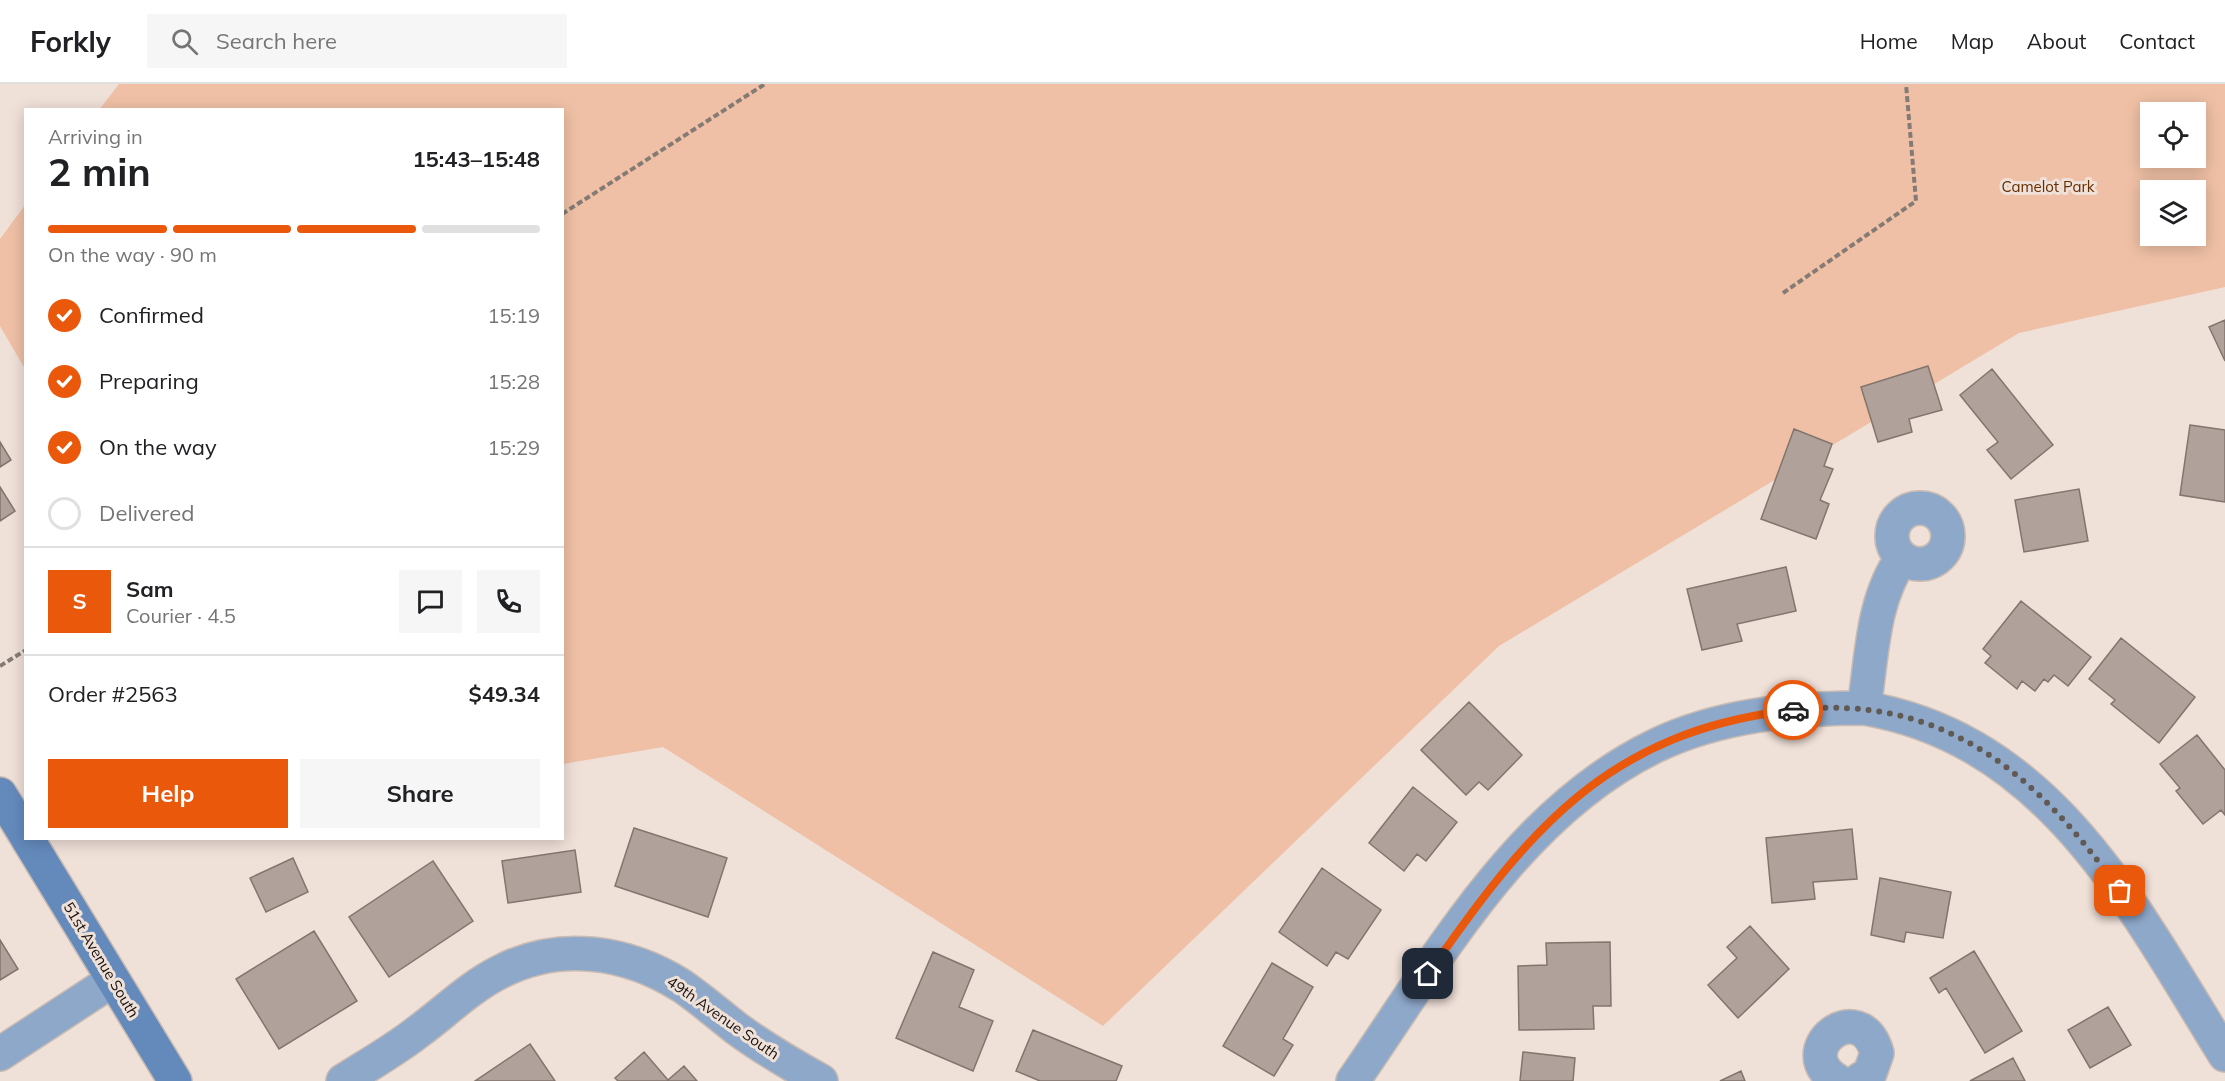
<!DOCTYPE html>
<meta charset="utf-8">
<style>
:root{--surface:#fff;--page:#f6f6f6;--text:#202124;--muted:#757577;--line:#e0e0e0;--accent:#ea580c}
body{margin:0;font-family:Mulish,sans-serif;background:var(--page);color:var(--text);height:100vh;display:flex;flex-direction:column;font-size:22px;white-space:nowrap}
*{box-sizing:border-box;margin:0}
p{font-size:20px;color:var(--muted)}
.icon{flex:none;width:33px;height:33px;fill:none;stroke:currentColor;stroke-width:2;stroke-linecap:round;stroke-linejoin:round}
.map{position:relative;flex:1;overflow:hidden}
.details{position:absolute;left:24px;top:24px;width:540px;height:732px;display:flex;flex-direction:column;background:var(--surface);border-radius:0px;box-shadow:0 3px 15px #0003}
.details>*{flex:none}
.buttons{position:absolute;left:2140px;top:18px;display:grid;gap:12px}
.buttons a{display:grid;place-items:center;width:66px;height:66px;border-radius:0px;background:var(--surface);box-shadow:0 3px 15px #0003;font-size:30px}
.pin{position:absolute;display:grid;place-items:center;width:51px;height:51px;color:#fff;margin:-26px;border-radius:12px;box-shadow:0 3px 9px #0006}
.courier{position:absolute;display:grid;place-items:center;width:60px;height:60px;margin:-30px;border:4px solid #ea580c;border-radius:50%;background:#fff;color:#222;box-shadow:0 2px 8px #0007}
.head em{font-style:normal;font-weight:700}
.head div{display:flex;flex-direction:column-reverse}
.head{display:flex;align-items:center;justify-content:space-between;height:102px;padding:0 24px}
h1{font-size:39px;font-weight:700;line-height:45px}
.bar{display:grid;grid-template-columns:repeat(4,1fr);gap:9px 6px;align-content:center;height:72px;padding:0 24px}
.bar i{height:8px;border-radius:4px;background:var(--line)}
.bar .selected{background:var(--accent)}
.bar p{grid-column:span 4}
.line{display:flex;align-items:center;gap:15px;padding:0 24px;border-top:2px solid var(--line)}
.line div{flex:1}
.round{display:grid;place-items:center;flex:none;width:63px;height:63px;border-radius:0px;background:var(--page)}
ol{padding:0 24px;list-style:none}
li{display:flex;align-items:center;gap:18px;height:66px}
li p{margin-inline-start:auto}
li .icon{padding:6px;border-radius:50%;background:var(--accent);color:#fff;stroke-width:4}
li:last-child{color:var(--muted)}
li i{width:33px;height:33px;border:3px solid var(--line);border-radius:50%}
.button{display:flex;gap:12px;margin-top:auto;padding:12px 24px}
.button a{flex:1;height:69px;border-radius:0px;background:var(--accent);color:#fff;font-size:24px;font-weight:700;line-height:69px;text-align:center}
.button a+a{background:var(--page);color:var(--text)}
header{display:flex;align-items:center;gap:36px;box-sizing:border-box;height:84px;padding:0 30px;background:var(--surface);border-bottom:2px solid var(--line)}
header strong{font-size:28px}
nav{display:flex;gap:33px;margin-inline-start:auto;font-size:21px}
.search{width:420px;height:54px;background:var(--page);display:flex;align-items:center;gap:15px;box-sizing:border-box;padding:0 21px;border-radius:0px;color:var(--muted);font-size:22px}
.map>svg:first-child{display:block}
.green{fill:#efc0a5;fill-rule:evenodd}
.building{fill:#b0a29a;stroke:#82756d;stroke-width:1.5}
.lines{fill:none;stroke-linecap:round;stroke-linejoin:round}
.minor-casing{stroke:#c8bbb3;stroke-width:36}
.secondary-casing{stroke:#c8bbb3;stroke-width:36}
.path{stroke:#857b75;stroke-width:4;stroke-dasharray:6 3;stroke-linecap:butt}
.minor{stroke:#8ea8ca;stroke-width:33}
.secondary{stroke:#648abc;stroke-width:33}
.done{stroke:#615954;stroke-width:6;stroke-dasharray:0 10.8}
.route{stroke:#ea580c;stroke-width:8}
.labels{text-anchor:middle;stroke-width:6;stroke-linejoin:round;paint-order:stroke}
.park-label{font-size:15px;fill:#662d00;stroke:#efe0d8}
.street-label{font-size:15px;fill:#15100d;stroke:#efe0d8}
</style>
<header>
<strong>Forkly</strong>
<div class="search"><svg class="icon" aria-label="search" viewBox="0 0 24 24"><circle cx="10" cy="10" r="6"/><path d="M15 15l6 6"/></svg>Search here</div>
<nav><a>Home</a><a>Map</a><a>About</a><a>Contact</a></nav>
</header>
<div class="map">
<svg width="2225" height="997" viewBox="0 0 2225 997">
<rect width="100%" height="100%" fill="#efe0d8"/>
<path class="green" d="M119,0H2225V203L2019,249L1499,562L1103,942L663,663L563,680L562,26H99ZM2151,28H2196V74H2151ZM2151,106H2196V152H2151Z
M25,121V285L0,242V155Z"/>
<path class="building" d="M2225,236V277L2209,243Z
M1928,282L1942,326L1909,335L1912,348L1878,358L1861,303Z
M1992,285L2053,361L2011,395L1987,366L1998,358L1960,311Z
M2190,341L2225,346V418L2180,411Z
M1794,345L1832,360L1824,382L1833,385L1820,416L1829,420L1816,455L1761,435Z
M0,358L11,376L0,383Z
M0,403L15,427L0,437Z
M2079,405L2088,457L2024,468L2015,416Z
M1786,483L1796,527L1737,540L1742,557L1702,566L1687,505Z
M2021,517L2091,573L2068,602L2054,591L2048,598L2044,595L2035,607L2022,597L2017,605L1985,579L1991,572L1983,565Z
M2121,554L2195,613L2159,659L2111,620L2115,616L2089,595Z
M1469,618L1522,671L1488,706L1479,698L1466,711L1421,666Z
M2197,651L2225,686V731L2221,726L2203,740L2176,707L2180,704L2160,680Z
M1413,703L1457,738L1426,777L1417,770L1404,787L1369,759Z
M634,744L727,774L708,833L615,802Z
M1852,745L1857,795L1813,798L1815,815L1772,819L1766,754Z
M575,766L581,808L508,819L502,777Z
M293,774L308,808L266,828L250,794Z
M433,777L473,837L389,893L349,833Z
M1322,784L1381,826L1348,875L1336,868L1327,882L1279,848Z
M1880,794L1951,808L1943,854L1906,848L1904,858L1871,851Z
M1750,842L1789,885L1738,934L1708,901L1737,874L1727,863Z
M314,847L357,917L279,965L236,895Z
M0,856L18,885L0,896Z
M1610,858L1611,922H1593L1594,945L1519,946L1518,882L1547,881L1546,859Z
M1974,867L2022,947L1985,969L1946,904L1939,909L1930,894Z
M933,868L974,886L959,923L993,937L973,987L896,954Z
M1272,879L1313,903L1283,955L1293,961L1274,992L1223,962Z
M2108,923L2131,961L2090,984L2068,946Z
M1033,946L1122,982L1116,997H1040L1016,987Z
M530,960L555,997H475Z
M644,968L668,996L684,982L697,997H618L615,994Z
M1523,968L1575,974L1573,997H1520Z
M2013,974L2025,997H1970Z
M1741,987L1745,997H1720Z"/>
<g class="lines">
<g class="minor-casing">
<path id="minor" d="M1892 452a28 28 0 1 1 56 0a28 28 0 1 1-56 0Z
M1864,624C2051,656 2134,825 2225,971
M0,970L113,896
M343,997C368,981 395,966 419,947C446,927 470,903 500,888C559,857 627,867 682,902C701,915 718,930 736,944C763,964 792,981 821,997
M1353,997C1437,876 1517,729 1655,662C1719,631 1794,624 1864,624C1872,573 1872,516 1902,474
M1838,997C1787,967 1860,909 1877,969L1870,989L1858,997"/>
</g>
<g class="secondary-casing">
<path id="secondary" d="M0,710L26,752
M27,754L175,997"/>
</g>
<path class="path" d="M562,130L765,0
M1783,209L1916,117L1906,0
M0,582L26,566"/>
<use href="#minor" class="minor"/>
<use href="#secondary" class="secondary"/>
</g>
<g class="lines">
<path class="done" d="M1793,626C1944,609 2038,691 2120,807"/>
<path class="route" d="M1428,890C1528,746 1608,647 1793,626"/>
</g>
<g class="labels">
<g class="park-label">
<text x="2048" y="108">Camelot Park</text>
</g>
<g class="street-label">
<text transform="translate(101 876) rotate(59)" y="5">51st Avenue South</text>
<text transform="translate(723 934) rotate(35)" y="5">49th Avenue South</text>
</g>
</g>
</svg>
<div class="buttons">
<a><svg class="icon" aria-label="locate" viewBox="0 0 24 24"><circle cx="12" cy="12" r="6"/><path d="M12 2v4M12 18v4M2 12h4M18 12h4"/></svg></a>
<a><svg class="icon" aria-label="layers" viewBox="0 0 24 24"><path d="M12 4l9 5-9 5-9-5zM3 14l9 5 9-5"/></svg></a>
</div>
<div class="pin" style="left:2120px;top:807px;background:#ea580c"><svg class="icon" aria-label="bag" viewBox="0 0 24 24"><path d="M5 8h14l-1 12H6zM9 8a3 3 0 0 1 6 0"/></svg></div>
<div class="pin" style="left:1428px;top:890px;background:#1f2937"><svg class="icon" aria-label="home" viewBox="0 0 24 24"><path d="M3 11l9-7 9 7M6 9v11h12V9"/></svg></div>
<div class="courier" style="left:1793px;top:626px"><svg class="icon" aria-label="car" viewBox="0 0 24 24"><path d="M5 17H2v-5l4-1 3-4h7l3 4 3 1v5h-3M9 17h6M6 11h13"/><circle cx="7" cy="17" r="2"/><circle cx="17" cy="17" r="2"/></svg></div>
<section class="details">
<div class="head"><div><h1>2 min</h1><p>Arriving in</p></div><em>15:43–15:48</em></div>
<div class="bar"><i class="selected"></i><i class="selected"></i><i class="selected"></i><i></i><p>On the way · 90 m</p></div>
<ol>
<li><svg class="icon" aria-label="check" viewBox="0 0 24 24"><path d="M5 12l5 5 9-10"/></svg>Confirmed<p>15:19</p></li>
<li><svg class="icon" aria-label="check" viewBox="0 0 24 24"><path d="M5 12l5 5 9-10"/></svg>Preparing<p>15:28</p></li>
<li><svg class="icon" aria-label="check" viewBox="0 0 24 24"><path d="M5 12l5 5 9-10"/></svg>On the way<p>15:29</p></li>
<li><i></i>Delivered</li>
</ol>
<div class="line" style="height:108px"><b class="round" style="background:var(--accent);color:#fff">S</b><div><b>Sam</b><p>Courier · 4.5</p></div><a class="round"><svg class="icon" aria-label="chat" viewBox="0 0 24 24"><path d="M4 5h16v11H9l-5 4z"/></svg></a><a class="round"><svg class="icon" aria-label="phone" viewBox="0 0 24 24"><path d="M5 4h4l2 5-3 2q2 4 5 5l2-3 5 2v4C11 20 4 13 5 4z"/></svg></a></div>
<div class="line" style="height:78px"><div>Order #2563</div><b>$49.34</b></div>
<div class="button"><a>Help</a><a>Share</a></div>
</section>
</div>
